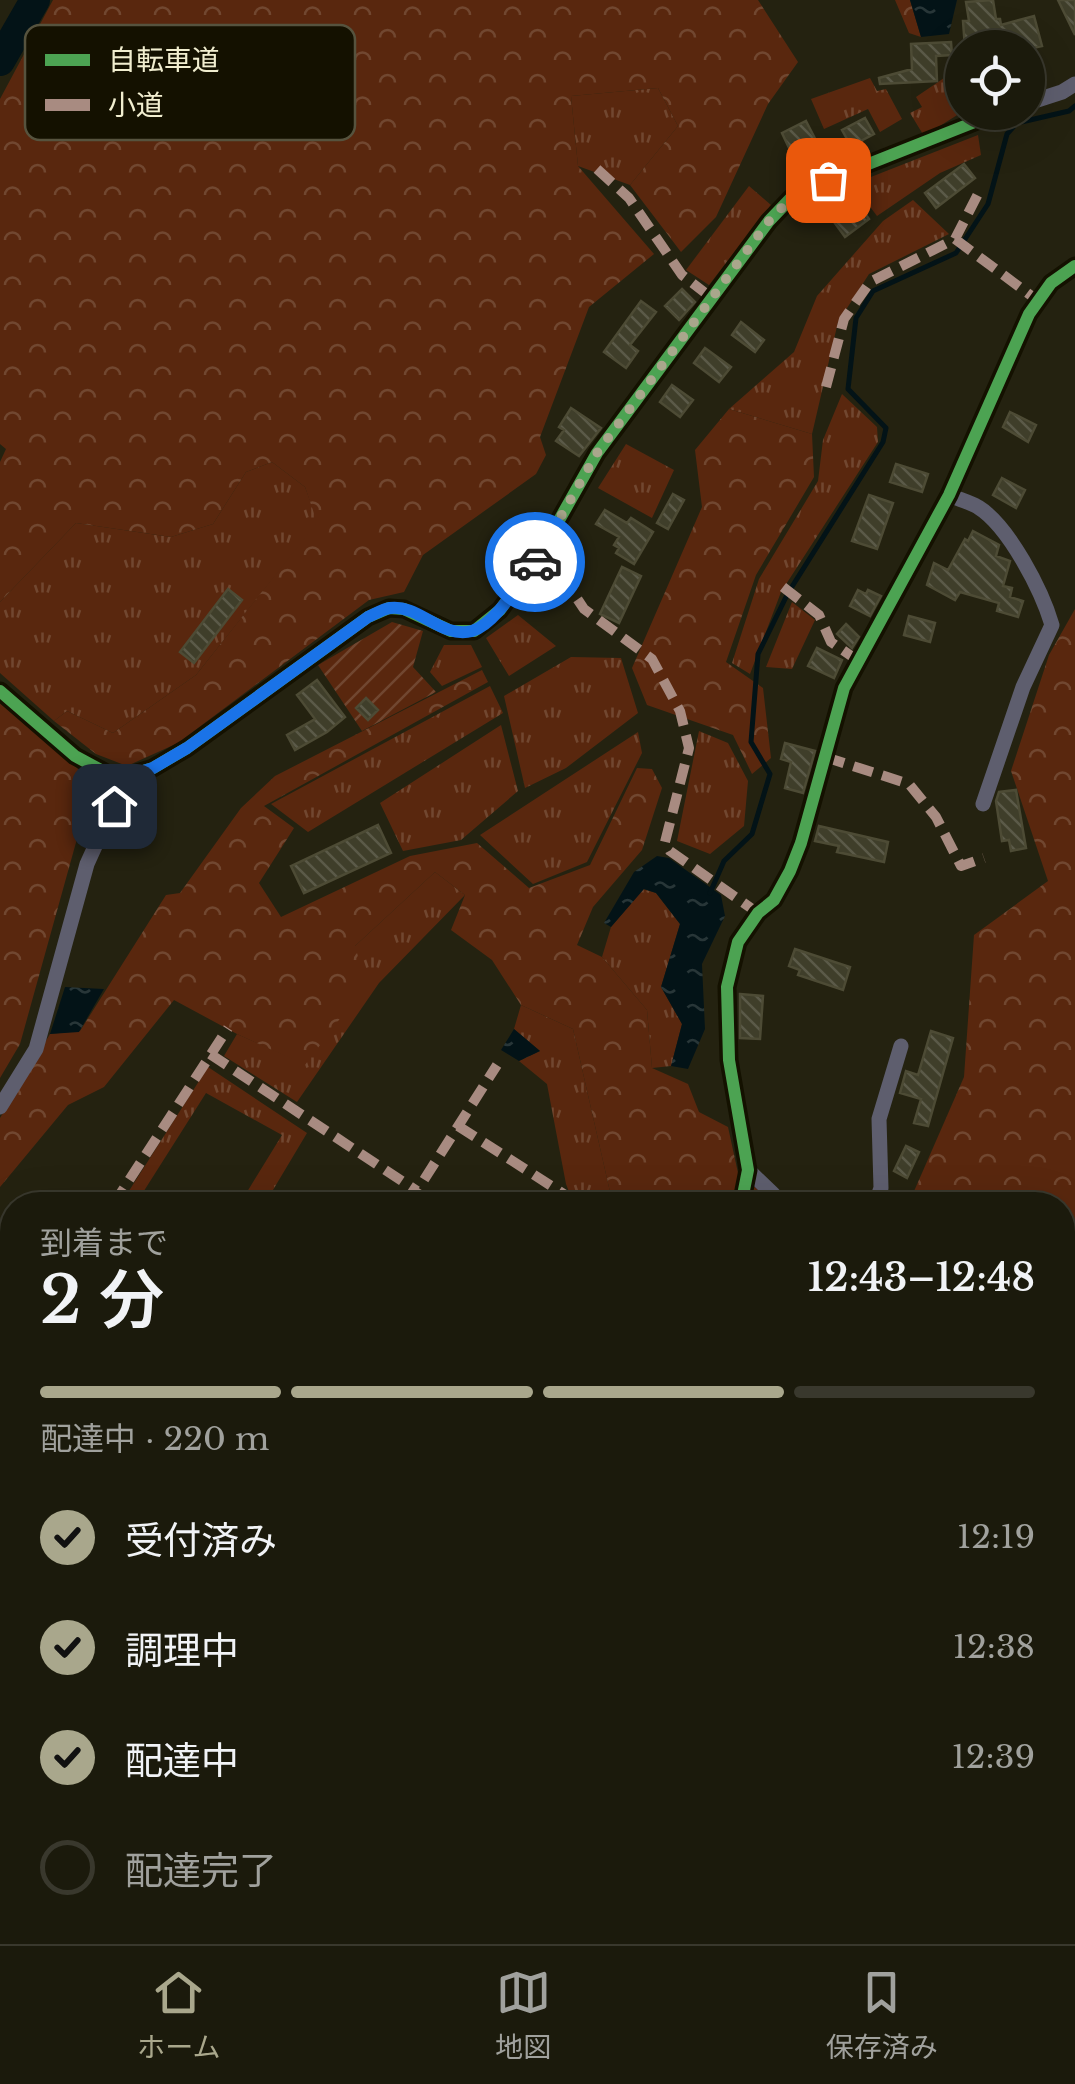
<!DOCTYPE html>
<html lang="ja">
<meta charset="utf-8">
<style>
:root{--surface:#1b1a0c;--page:#242315;--text:#f1f3f6;--muted:#a0a19d;--line:#39382d;--accent:#a9a78c}
body{margin:0;font-family:"Libre Baskerville","Noto Sans JP",serif;background:var(--page);color:var(--text);height:100vh;display:flex;flex-direction:column;font-size:38px;white-space:nowrap}
*{box-sizing:border-box;margin:0}
p{font-size:32px;color:var(--muted)}
.icon{flex:none;width:55px;height:55px;fill:none;stroke:currentColor;stroke-width:2;stroke-linecap:round;stroke-linejoin:round}
.map{position:relative;flex:1;overflow:hidden}
.details{position:absolute;left:0px;top:1192px;width:1075px;height:752px;display:flex;flex-direction:column;background:var(--surface);border-radius:40px 40px 0 0;box-shadow:0 10px 40px #0002,0 0 0 2px var(--line)}
.details>*{flex:none}
.tools{position:absolute;left:945px;top:30px;display:grid;gap:20px}
.tools a{display:grid;place-items:center;width:100px;height:100px;border-radius:50%;background:var(--surface);box-shadow:0 10px 40px #0002,0 0 0 2px var(--line);font-size:50px}
.pin{position:absolute;display:grid;place-items:center;width:85px;height:85px;color:#fff;margin:-42px;border-radius:20px;box-shadow:0 5px 15px #0006}
.courier{position:absolute;display:grid;place-items:center;width:100px;height:100px;margin:-50px;border:8px solid #1a73e8;border-radius:50%;background:#fff;color:#222;box-shadow:0 2px 12px #0007}
.head em{font-style:normal;font-weight:600}
.head div{display:flex;flex-direction:column-reverse}
.head{display:flex;align-items:center;justify-content:space-between;height:170px;padding:0 40px}
h1{font-size:65px;font-weight:600;line-height:75px}
.bar{display:grid;grid-template-columns:repeat(4,1fr);gap:15px 10px;align-content:center;height:120px;padding:0 40px}
.bar i{height:12px;border-radius:8px;background:var(--line)}
.bar .active{background:var(--accent)}
.bar p{grid-column:span 4}
ol{padding:0 40px;list-style:none}
li{display:flex;align-items:center;gap:30px;height:110px}
li p{margin-inline-start:auto}
li .icon{padding:10px;border-radius:50%;background:var(--accent);color:#111;stroke-width:4}
li:last-child{color:var(--muted)}
li i{width:55px;height:55px;border:5px solid var(--line);border-radius:50%}
.dock{display:flex;justify-content:space-around;align-items:center;height:140px;border-top:2px solid var(--line);background:var(--surface);font-size:28px;color:var(--muted)}
.dock a{display:grid;justify-items:center;gap:5px}
.dock .active{color:var(--accent)}
.map>svg:first-child{display:block}
.grass{fill:url(#grass-tufts)}
.forest{fill:url(#forest-crowns)}
.garden{fill:url(#garden-furrows)}
.water{fill:url(#water-ripples)}
.lines{fill:none;stroke-linecap:round;stroke-linejoin:round}
.stream{stroke:#031317;stroke-width:5}
.river{stroke:#031317;stroke-width:30}
.building{fill:url(#building-back-hatch);stroke:#4d4b35;stroke-width:2.5}
.street{stroke:#5e5e6e;stroke-width:15}
.quiet{stroke:#a88b81;stroke-width:10;stroke-dasharray:20 10;stroke-linecap:butt}
.cycleway-casing{stroke:#141100;stroke-width:19}
.cycleway{stroke:#4ca352;stroke-width:12}
.done{stroke:#a9a78c;stroke-width:10;stroke-dasharray:0 18}
.route{stroke:#1a73e8;stroke-width:12}
.key{fill:#141100;stroke:#56533e;stroke-width:2.5}
.key-label{font-size:28px;fill:#f1eecf}
</style>
<div class="map">
<svg width="1075" height="1944" viewBox="0 0 1075 1944">
<defs>
<pattern id="grass-tufts" width="24" height="20" patternUnits="userSpaceOnUse" patternTransform="scale(2.5)"><rect width="24" height="20" fill="#59270e"/><path d="M3 7l-1-3M5 7V3M7 7l1-3M15 17l-1-3M17 17v-4M19 17l1-3" fill="none" stroke="#714730"/></pattern>
<pattern id="forest-crowns" width="20" height="18" patternUnits="userSpaceOnUse" patternTransform="scale(2.5)"><rect width="20" height="18" fill="#59270e"/><path d="M2 6a3 3 0 1 1 6 0M12 15a3 3 0 1 1 6 0" fill="none" stroke="#714730"/></pattern>
<pattern id="garden-furrows" width="10" height="10" patternUnits="userSpaceOnUse" patternTransform="scale(2.5)"><rect width="10" height="10" fill="#59270e"/><path d="M-1 1l2-2M0 10L10 0M9 11l2-2" fill="none" stroke="#714730"/></pattern>
<pattern id="water-ripples" width="26" height="14" patternUnits="userSpaceOnUse" patternTransform="scale(2.5)"><rect width="26" height="14" fill="#031317"/><path d="M2 4q2-2 4 0t4 0M15 11q2-2 4 0t4 0" fill="none" stroke="#283638"/></pattern>
<pattern id="building-back-hatch" width="6" height="6" patternUnits="userSpaceOnUse" patternTransform="scale(2.5)"><rect width="6" height="6" fill="#3f3e2a"/><path d="M-1 5l2 2M0 0l6 6M5-1l2 2" fill="none" stroke="#5b5a48"/></pattern>
</defs>
<rect width="100%" height="100%" fill="#242210"/>
<path class="grass" d="M870,78L877,91L886,89L902,119L880,132L868,109L824,129L811,99Z
M944,78L962,112L924,136L910,113L922,107L916,97Z
M658,88L678,126L630,185L578,166L571,96Z
M978,135L981,155L940,173L877,216L853,184Z
M749,186L771,205L709,285L686,270Z
M913,200L949,234L869,274L838,322L812,434L729,409L794,352L817,296L883,221Z
M842,394L877,427L878,442L781,592L750,674L732,663L759,579L818,481L823,440Z
M626,444L674,470L652,518L598,488Z
M272,462L305,487L318,522L196,675L113,733L67,711L54,721L0,673V602L76,523L171,537L213,524L246,472Z
M792,602L815,620L792,669L766,667Z
M518,615L556,646L509,676L486,638Z
M444,645H471L482,667L442,686L430,672Z
M571,657L621,658L638,713L566,768L525,788L504,696Z
M490,686L503,713L308,832L271,804Z
M501,725L518,791L461,840L403,851L380,803Z
M699,731L728,743L748,781L744,826L710,854L677,841Z
M638,732L642,753L587,862L533,884L480,835Z
M435,872L465,895L379,983L297,1102L224,1056L237,1034L305,1064L355,946Z
M643,889L656,893L680,924L661,987L682,1024L671,1066L652,1068L647,1010L602,957L611,927Z
M521,1005L573,1029L613,1205H574L566,1184L547,1084L519,1061L540,1051L514,1029Z
M208,1067L307,1133L264,1205H239L282,1135L206,1093L135,1205H120Z
M307,1933H400L417,1944H319Z"/>
<path class="forest" d="M53,0H758L798,62L768,104L716,217L681,252L630,185L678,126L658,88L571,96L578,166L654,254L589,307L540,437L546,455L536,474L423,555L404,592L369,600L178,743L127,766L96,754L54,721L67,711L113,733L196,675L317,522L305,487L272,462L246,472L213,524L171,537L76,523L0,602V462L6,449L0,444V99Z
M895,0H910L921,37L909,33Z
M729,409L812,434L814,477L756,575L726,662L763,688L771,758L752,774L733,735L647,705L632,668L702,507L695,450Z
M1075,609V1944H774L780,1932H1062V1205H908L964,1077L974,935L1048,881L1011,771L1049,655Z
M482,670L488,682L264,806L294,828L259,883L281,917L410,856L477,843L529,888L590,865L637,768L652,769L662,788L642,850L593,907L577,945L602,957L647,1010L652,1068L688,1084L699,1112L728,1127L738,1173L763,1194L766,1205H613L573,1029L521,1005L492,960L451,930L465,895L435,872L355,946L366,984L305,1065L237,1034L174,1000L104,1087L68,1105L0,1187V1118L50,1034L80,1031L166,895L180,893L241,808L275,776Z
M0,700L103,791L80,828L20,1044L0,1078Z
M581,1932H684V1933L679,1944H570Z"/>
<path class="garden" d="M392,622L423,631L413,667L436,692L362,731L318,665Z"/>
<path class="water" d="M910,0H957L949,34L921,37Z
M657,856L669,858L721,895L725,916L702,964L705,1029L688,1069L671,1066L682,1024L661,987L680,924L656,893L644,889L611,927L604,923L634,872Z
M65,987L104,989L79,1032L50,1034Z
M514,1029L540,1051L519,1061L501,1050Z"/>
<g class="lines">
<path class="stream" d="M710,893L724,861L752,834L770,774L751,742L758,654L788,593L883,442L886,428L848,389L856,318L873,291L956,253L988,204L1007,134L1017,123L1069,111L1075,106"/>
<path class="river" d="M0,61L35,0"/>
</g>
<path class="building" d="M993,0L996,19H1000L1001,25L1034,16L1042,46L1028,49L965,48L963,21H969L966,2Z
M1058,0H1075V35Z
M951,42L952,55L936,56L937,81L880,84L879,78L912,69L911,44Z
M865,118L874,134L851,146L842,130Z
M806,121L826,160L811,168L799,145L790,150L782,133Z
M964,164L975,178L936,208L925,193Z
M853,197L869,219L845,237L829,215Z
M682,289L695,302L679,320L665,306Z
M641,301L656,312L630,345L638,351L626,368L604,352Z
M741,322L764,340L755,352L732,335Z
M705,348L731,367L719,382L694,363Z
M672,385L693,400L680,417L660,402Z
M571,408L601,428L579,456L556,441L564,430L559,427Z
M1010,412L1036,425L1028,442L1003,427Z
M896,464L928,474L922,492L890,482Z
M1002,478L1025,490L1016,508L993,495Z
M673,494L684,500L668,529L657,523Z
M869,495L893,503L877,549L852,541Z
M605,510L627,523L631,518L653,532L634,564L616,553L619,548L614,545L619,537L596,524Z
M973,531L999,545L996,556L1010,561L1003,586L1012,588L1010,597L1023,601L1018,617L997,611L999,603L960,592L955,600L927,585L934,563L948,570L965,539L968,541Z
M622,567L641,576L619,623L600,614Z
M228,589L242,600L194,663L180,652Z
M858,590L866,594L868,590L881,596L870,616L850,606Z
M909,616L935,623L930,642L904,635Z
M846,624L859,637L852,648L837,634Z
M817,648L842,660L834,678L808,666Z
M317,680L345,717L327,732L295,750L287,735L315,719L297,695Z
M366,698L378,710L368,720L356,708Z
M785,743L815,751L803,793L785,788L791,762L781,759Z
M1016,790L1026,848L1011,851L1009,840L1002,841L996,801L999,792Z
M378,825L391,853L304,893L291,866Z
M819,826L888,842L884,862L837,852L839,846L815,841Z
M795,949L850,967L843,990L798,975L800,970L789,966Z
M740,994L763,996L760,1039L740,1038Z
M931,1031L953,1038L928,1126L914,1123L921,1099L900,1093L906,1071L918,1075Z
M906,1146L919,1152L907,1178L894,1171Z"/>
<g class="lines">
<path class="street" d="M1028,103L1062,92L1075,84
M949,495C958,499 969,502 978,507C1009,526 1042,591 1052,625L1023,687L983,804
M0,691L75,756L112,776H127L153,768L187,748L368,617L389,608L404,609L451,631H474L500,610L540,554L597,453L769,221L791,198L828,180L1000,112
M0,1107L36,1049L87,864L127,776
M748,1170L773,1194L776,1205
M741,1205L748,1170L729,1060L727,987L738,942L758,913L774,900L790,871L801,843L844,688L949,495L1029,314L1051,283L1075,266
M875,1205L881,1188L879,1119L901,1046
M0,1417L12,1425"/>
<path class="quiet" d="M597,169L629,198L682,275L713,299
M955,239L1037,300
M826,387L844,319L870,282L955,239L981,188
M540,554L552,561L584,609L652,659L680,711L689,748L665,842L670,851L758,913
M783,587L819,615L831,642L857,660
M825,757L909,784L936,817L961,866L984,858
M210,1054L417,1191
M458,1126L581,1205
M113,1205L228,1028
M408,1205L497,1065
M0,1382L12,1363
M0,1708L12,1717
M0,1851L12,1830
M355,1932L373,1944
M737,1932L741,1944
M225,1944L233,1932
M554,1944L563,1932"/>
<g class="cycleway-casing">
<path id="cycleway" d="M0,691L75,756L112,776H127L153,768L187,748L368,617L389,608L404,609L451,631H474L500,610L540,554L597,453L769,221L791,198L828,180L1000,112
M741,1205L748,1170L729,1060L727,987L738,942L758,913L774,900L790,871L801,843L844,688L949,495L1029,314L1051,283L1075,266"/>
</g>
<use href="#cycleway" class="cycleway"/>
</g>
<g class="lines">
<path class="done" d="M535,562L597,453L769,221L791,198L828,180"/>
<path class="route" d="M114,806L127,776L153,768L187,748L368,617C375,614 383,609 390,608C419,604 441,639 472,631C496,624 520,581 535,562"/>
</g>
<rect x="25" y="25" width="330" height="115" rx="15" class="key"/>
<rect x="45" y="54" width="45" height="12" fill="#4ca352"/>
<rect x="45" y="99" width="45" height="12" fill="#a88b81"/>
<g class="key-label">
<text x="108" y="70">自転車道</text>
<text x="108" y="115">小道</text>
</g>
</svg>
<div class="tools">
<a><svg class="icon" aria-label="locate" viewBox="0 0 24 24"><circle cx="12" cy="12" r="6"/><path d="M12 2v4M12 18v4M2 12h4M18 12h4"/></svg></a>
</div>
<div class="pin" style="left:828px;top:180px;background:#ea580c"><svg class="icon" aria-label="bag" viewBox="0 0 24 24"><path d="M5 8h14l-1 12H6zM9 8a3 3 0 0 1 6 0"/></svg></div>
<div class="pin" style="left:114px;top:806px;background:#1f2937"><svg class="icon" aria-label="home" viewBox="0 0 24 24"><path d="M3 11l9-7 9 7M6 9v11h12V9"/></svg></div>
<div class="courier" style="left:535px;top:562px"><svg class="icon" aria-label="car" viewBox="0 0 24 24"><path d="M5 17H2v-5l4-1 3-4h7l3 4 3 1v5h-3M9 17h6M6 11h13"/><circle cx="7" cy="17" r="2"/><circle cx="17" cy="17" r="2"/></svg></div>
<section class="details">
<div class="head"><div><h1>2 分</h1><p>到着まで</p></div><em>12:43–12:48</em></div>
<div class="bar"><i class="active"></i><i class="active"></i><i class="active"></i><i></i><p>配達中 · 220 m</p></div>
<ol>
<li><svg class="icon" aria-label="check" viewBox="0 0 24 24"><path d="M5 12l5 5 9-10"/></svg>受付済み<p>12:19</p></li>
<li><svg class="icon" aria-label="check" viewBox="0 0 24 24"><path d="M5 12l5 5 9-10"/></svg>調理中<p>12:38</p></li>
<li><svg class="icon" aria-label="check" viewBox="0 0 24 24"><path d="M5 12l5 5 9-10"/></svg>配達中<p>12:39</p></li>
<li><i></i>配達完了</li>
</ol>
</section>
</div>
<nav class="dock">
<a class="active"><svg class="icon" aria-label="home" viewBox="0 0 24 24"><path d="M3 11l9-7 9 7M6 9v11h12V9"/></svg>ホーム</a>
<a><svg class="icon" aria-label="map" viewBox="0 0 24 24"><path d="M3 6l6-2 6 2 6-2v14l-6 2-6-2-6 2zM9 4v14M15 6v14"/></svg>地図</a>
<a><svg class="icon" aria-label="saved" viewBox="0 0 24 24"><path d="M7 4h10v16l-5-4-5 4z"/></svg>保存済み</a>
</nav>
